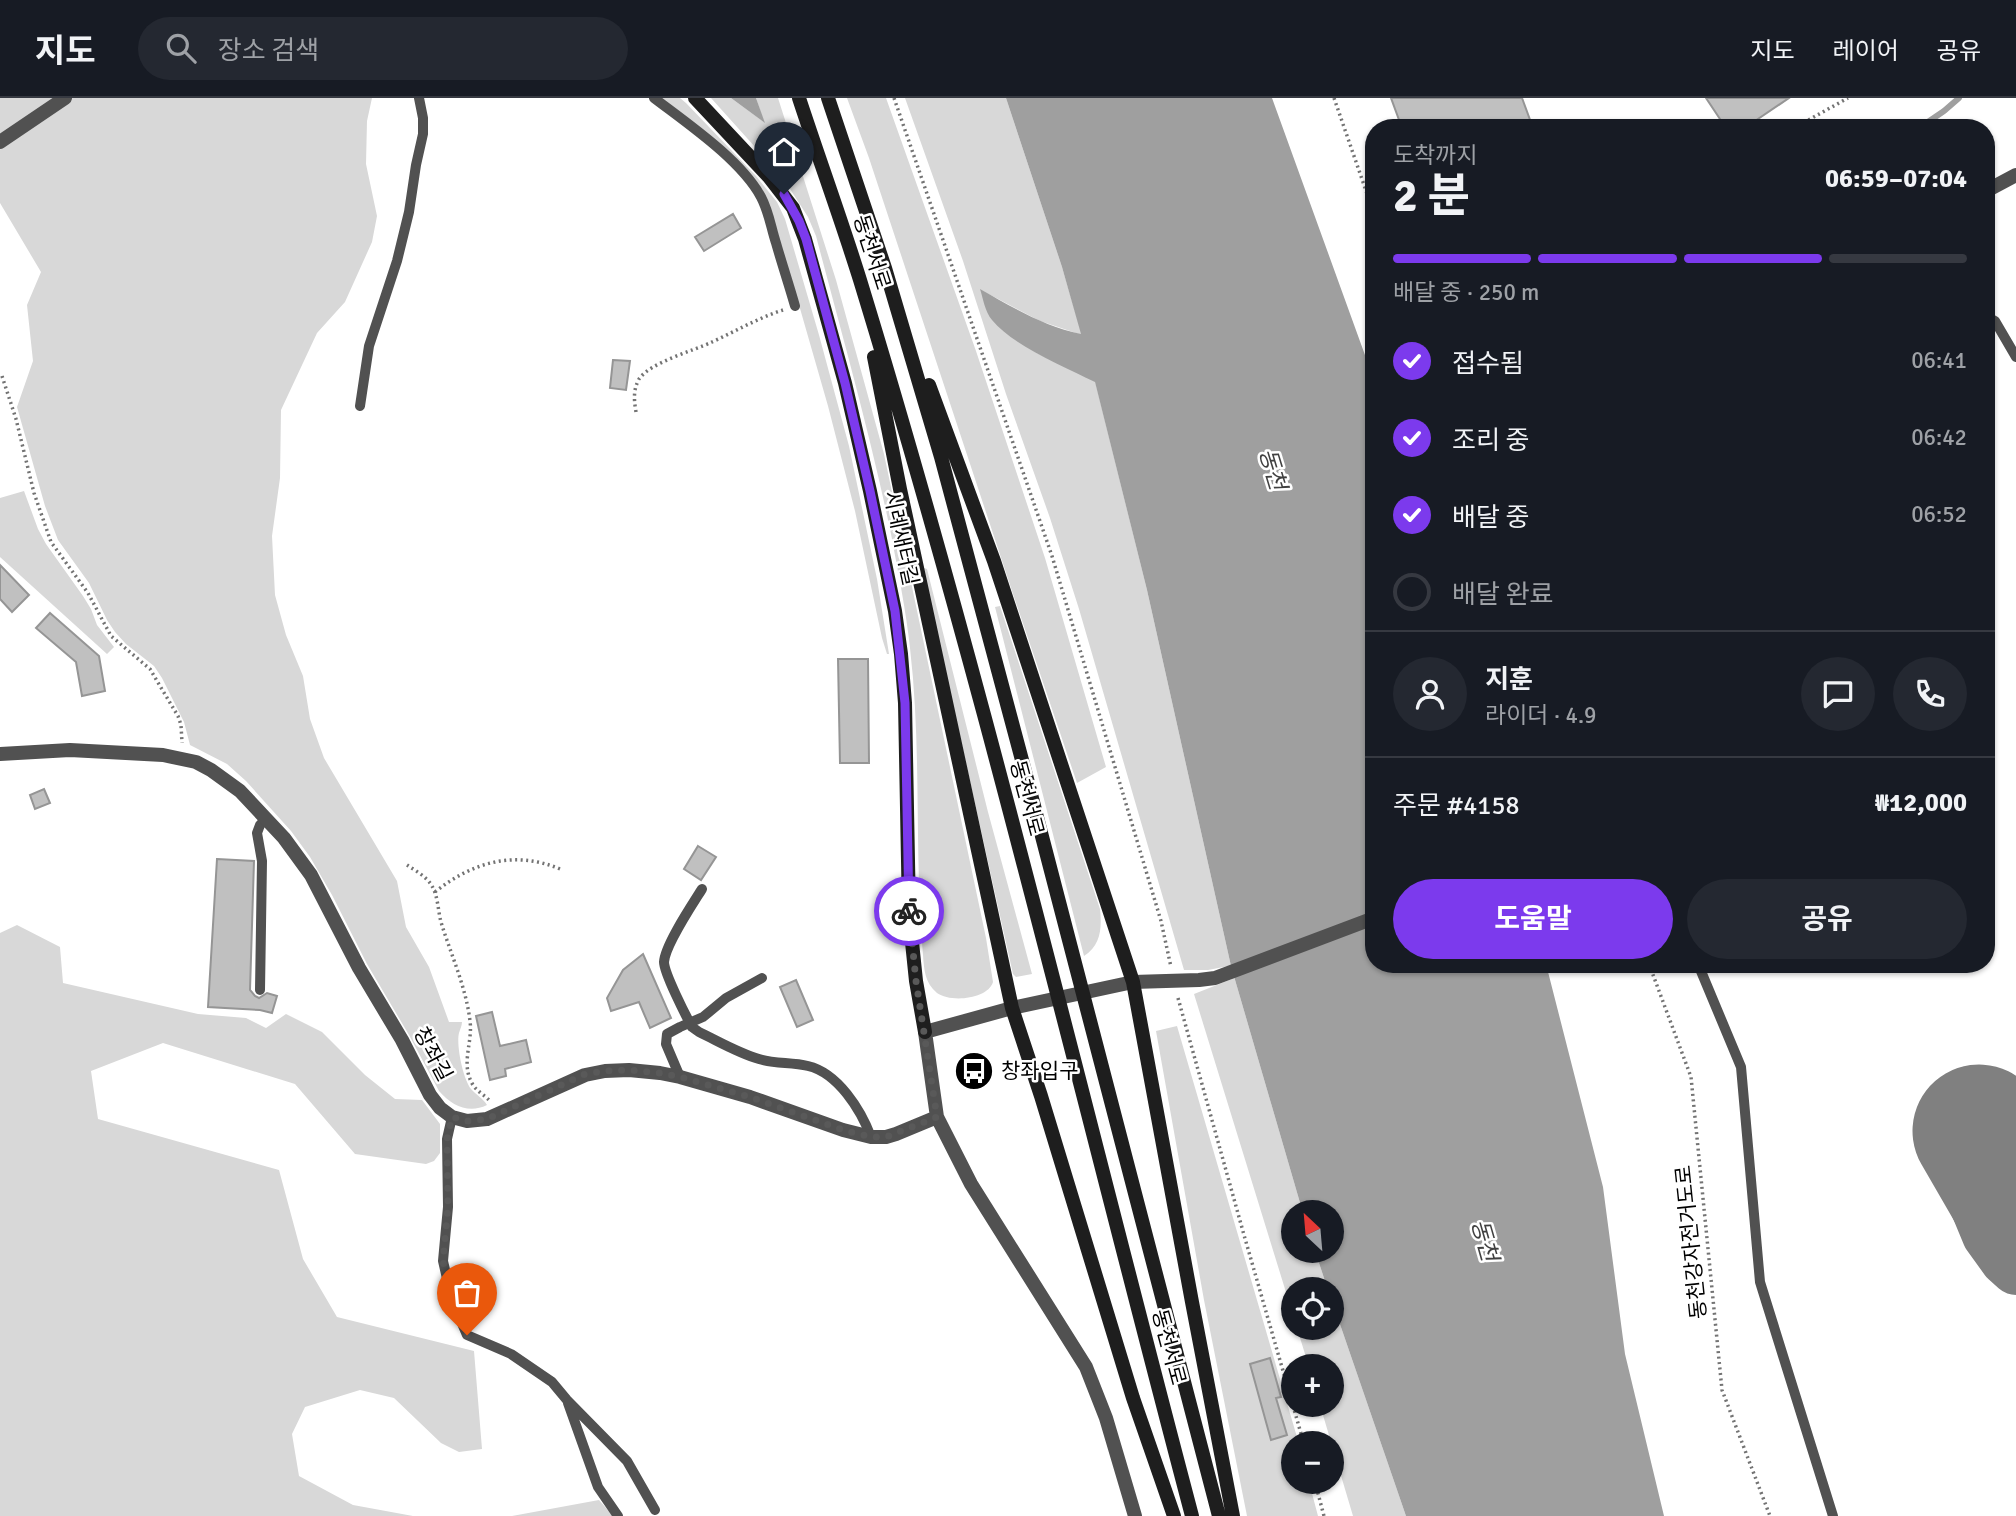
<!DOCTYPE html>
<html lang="ko">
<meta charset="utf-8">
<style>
:root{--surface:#171b24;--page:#242831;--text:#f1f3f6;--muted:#9ea1a6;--line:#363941;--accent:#7c3aed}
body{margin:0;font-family:Signika,"Noto Sans KR",sans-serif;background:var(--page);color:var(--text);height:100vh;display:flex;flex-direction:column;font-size:26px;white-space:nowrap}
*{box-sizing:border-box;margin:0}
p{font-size:23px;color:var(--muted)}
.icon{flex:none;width:38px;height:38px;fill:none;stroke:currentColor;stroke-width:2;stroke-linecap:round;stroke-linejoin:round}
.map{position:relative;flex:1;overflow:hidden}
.details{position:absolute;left:1365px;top:21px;width:630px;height:854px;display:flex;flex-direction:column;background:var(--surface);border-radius:28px;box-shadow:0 2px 5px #0004}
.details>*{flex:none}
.needle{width:46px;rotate:334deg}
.tools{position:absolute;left:1281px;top:1102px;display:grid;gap:14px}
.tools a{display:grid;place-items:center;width:63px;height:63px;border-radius:50%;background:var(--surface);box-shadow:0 2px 5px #0004;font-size:35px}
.pin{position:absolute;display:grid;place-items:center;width:60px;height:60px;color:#fff;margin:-72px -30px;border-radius:50% 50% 50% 0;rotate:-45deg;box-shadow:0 0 7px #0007}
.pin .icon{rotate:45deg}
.courier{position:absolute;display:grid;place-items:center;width:70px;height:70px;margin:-35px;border:5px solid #7c3aed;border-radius:50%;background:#fff;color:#222;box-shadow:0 2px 9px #0007}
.summary em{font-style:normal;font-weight:700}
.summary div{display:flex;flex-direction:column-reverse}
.summary{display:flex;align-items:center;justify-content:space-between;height:119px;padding:0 28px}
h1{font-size:46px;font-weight:700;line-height:52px}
.bar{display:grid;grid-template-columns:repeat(4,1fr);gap:10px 7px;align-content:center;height:84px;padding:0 28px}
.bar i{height:9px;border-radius:5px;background:var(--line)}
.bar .on{background:var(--accent)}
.bar p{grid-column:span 4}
.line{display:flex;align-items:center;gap:18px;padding:0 28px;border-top:2px solid var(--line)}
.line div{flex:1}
.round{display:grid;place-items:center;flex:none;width:74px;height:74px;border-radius:37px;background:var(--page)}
ol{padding:0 28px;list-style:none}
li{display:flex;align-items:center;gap:21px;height:77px}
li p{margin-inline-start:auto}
li .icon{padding:7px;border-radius:50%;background:var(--accent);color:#fff;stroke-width:4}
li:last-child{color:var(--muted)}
li i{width:38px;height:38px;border:4px solid var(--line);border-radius:50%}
.button{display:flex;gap:14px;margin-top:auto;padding:14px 28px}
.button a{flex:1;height:80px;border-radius:42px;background:var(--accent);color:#fff;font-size:28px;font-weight:700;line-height:80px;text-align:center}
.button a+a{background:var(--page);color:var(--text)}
header{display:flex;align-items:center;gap:42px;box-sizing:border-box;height:98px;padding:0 35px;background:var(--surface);border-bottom:2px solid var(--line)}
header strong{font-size:33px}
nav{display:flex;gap:38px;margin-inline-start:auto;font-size:24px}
.search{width:490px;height:63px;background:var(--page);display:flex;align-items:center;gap:18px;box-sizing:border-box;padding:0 24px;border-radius:38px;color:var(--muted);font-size:26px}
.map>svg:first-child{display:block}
.green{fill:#d8d8d8}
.water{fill:#9f9f9f}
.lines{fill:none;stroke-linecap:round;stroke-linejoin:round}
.stream{stroke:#9f9f9f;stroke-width:6}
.taxiway{stroke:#808080;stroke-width:52}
.runway{stroke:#808080;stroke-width:133}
.building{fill:#c0c0c0;stroke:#959595;stroke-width:2}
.path{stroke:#737373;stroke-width:3.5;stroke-dasharray:2 3.5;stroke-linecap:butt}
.lane{stroke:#515151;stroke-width:10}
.street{stroke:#515151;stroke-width:14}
.secondary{stroke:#1e1e1e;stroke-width:14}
.done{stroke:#595959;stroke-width:7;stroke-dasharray:0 12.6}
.route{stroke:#7c3aed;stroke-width:9}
.labels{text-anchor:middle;stroke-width:5;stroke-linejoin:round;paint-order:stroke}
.street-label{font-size:21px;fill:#000;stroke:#fff}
.poi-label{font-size:21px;fill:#000;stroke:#fff;text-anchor:start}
.water-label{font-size:23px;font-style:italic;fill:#404040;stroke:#fff}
</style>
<header>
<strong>지도</strong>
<div class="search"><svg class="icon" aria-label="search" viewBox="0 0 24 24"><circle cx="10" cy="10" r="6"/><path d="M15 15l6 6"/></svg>장소 검색</div>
<nav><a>지도</a><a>레이어</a><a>공유</a></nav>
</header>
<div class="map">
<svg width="2016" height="1418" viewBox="0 0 2016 1418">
<rect width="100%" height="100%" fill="#fff"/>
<path class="green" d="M0,0H55L0,38Z
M72,0H372L367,23L366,66L377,118L372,144L345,204L317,235L281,312L280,380L272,438L275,497L286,537L303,578L310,621L324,660L397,783L406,829L429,869L449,924H462C462,928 460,931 459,935C456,947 463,981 471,991C476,997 483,1000 487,1007C469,1016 452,1008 439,993L409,937L367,866L332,797L310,759L291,733L246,683L227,666L190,647L184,624L162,580L154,568L126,546L115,534L107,522L89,485L58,442L45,408L17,309L33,263L27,207L41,174L0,105V49Z
M660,0H680L686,5L756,78L777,104L785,121L819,237L849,348L877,481L889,556H887L882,540L855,413L828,308L799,207L763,97Z
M711,0H731L764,24L756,0H778L836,182L884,356L986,840L993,884C988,901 951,905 937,895C925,885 924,872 923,857C914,755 922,652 910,550C906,512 898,474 891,436C870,335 842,237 816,138L808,119L783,80Z
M847,0H886L976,253L1045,460L1106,669L1077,685L1013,496L869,60Z
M905,0H1006L1062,169L1082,237L1040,223L981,192L1016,242L1037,255L1095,283L1147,492L1231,868L1303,1115H1293V1153H1315L1328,1192H1293V1217L1194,896L1232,881L1229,868L1208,872H1184L1079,511L1050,420L1006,296L963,163Z
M24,393L38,431L46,446L83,498L91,511L97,527L114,549L107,556L0,459V400Z
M924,470L927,471L988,714L1032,876L1016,879L1013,876L923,472Z
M1000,508L1100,811C1102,830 1101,847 1084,858L995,509Z
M17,827L60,849L63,885L198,916L246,920L266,930L286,916L322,934L365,977L395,1001L422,1002L440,1026V1055L434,1063L426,1066L355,1056L295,986L163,945L91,973L98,1021L279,1072L303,1161L337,1219L474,1253L482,1351L459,1354L441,1345L394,1300L360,1292L305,1309L292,1336L299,1378L353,1407L413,1418H0V835Z
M1177,928L1299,1346H1293V1384H1309L1318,1418H1247L1204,1202L1156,933Z
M1332,1203L1406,1418H1353L1320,1307H1332V1269H1309L1297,1230H1332Z
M599,1402L613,1418H512Z"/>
<path class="water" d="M731,0H756L765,25Z
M1006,0H1272L1374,282V866H1546L1603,1089L1625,1256L1664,1418H1406L1332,1203V1192H1328L1315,1153H1332V1115H1303L1231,868L1147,492L1095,284C1063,268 1015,249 992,222C985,214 983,200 980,191C1012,209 1045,229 1081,236L1062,169Z"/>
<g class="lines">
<path class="stream" d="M1919,30L1944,13L1959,0"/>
<path class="taxiway" d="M2016,1048L1995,1060L1978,1080L1976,1108L1988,1137L2006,1162L2016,1171"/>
<path class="runway" d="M1979,1033L2016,1097"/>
</g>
<path class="building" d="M1391,0H1522L1533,30H1402Z
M1706,0H1789L1752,25L1750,23L1739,30H1726Z
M733,116L741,130L704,153L695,139Z
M613,262L630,263L626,292L610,290Z
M0,467L29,497L12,514L0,501Z
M50,515L99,558L105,593L82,598L76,564L36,530Z
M838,561H868L869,665H840Z
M44,691L50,705L35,711L30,697Z
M698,748L716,759L701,782L684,771Z
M217,761L254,763L250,892L255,898L259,900L267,895L277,898L272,915L260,912L208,909Z
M643,856L671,920L650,930L639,904L611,913L607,900L623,872Z
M796,882L813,922L797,929L780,889Z
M492,914L500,948L526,942L531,964L505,971L506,978L490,982L476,918Z
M1270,1260L1281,1299L1276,1300L1287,1337L1271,1342L1250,1266Z"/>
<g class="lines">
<path class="path" d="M894,0L1052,458L1161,823L1171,869
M1334,0L1374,116
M1794,30L1848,0
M2,278L16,321L34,395L51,444L88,495L111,538L150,571L157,583L178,618L181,627L182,645
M636,314C634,302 633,292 639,281C651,264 693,253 712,244C736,233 758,220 783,212
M407,767C416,773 427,779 432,788C438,798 438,813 441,824C451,857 466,889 470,923C473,945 460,966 473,987C477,993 484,997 489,1002
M435,794C472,764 515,752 560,771
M1649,866L1691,979L1722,1292L1770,1418
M1178,900L1244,1137L1304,1346
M1315,1384L1324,1418"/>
<path class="lane" d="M654,0C688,26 741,62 761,99C769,114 771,130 776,145C782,166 789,187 795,208
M1986,218L1995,223L2016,259
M360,308L369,248L397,163L409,114L416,67L423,36V20L419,0
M702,791C692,807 665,847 664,864C664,875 686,918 692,929L699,934C718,943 738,955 759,961C775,966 791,964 808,968C838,975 861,1012 871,1039
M1698,866L1741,969L1760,1184L1833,1418
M260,892L262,763L257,735L260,727L267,720
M680,979L666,946L667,936L680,929L703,919L726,900L762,880
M452,1019L447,1041L448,1109L443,1163L452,1202L467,1237L511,1256L552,1284L567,1302L627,1363L655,1412
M568,1305L598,1389L618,1418"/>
<path class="street" d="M0,44L65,0
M1986,93L2016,77
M0,656L70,652L163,657L196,664L211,672L240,693L284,740L311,777L359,870L402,942L430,997L440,1010L452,1019L467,1023L487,1021L585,977L605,973L629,972L660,975L680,979L750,999L843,1032L871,1039H886L896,1036L937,1019
M1135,1418L1106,1320L1086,1269L971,1086L937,1019L925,934L1012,910L1133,884L1199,882L1215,880L1374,820"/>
<path class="secondary" d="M695,0L769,79L793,110L805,141L845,285L870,393L895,513L901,556L905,605L909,815L916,883L925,934
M799,0C819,61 841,121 860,182C985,590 1083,1006 1192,1418
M828,0L885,170L941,359L1026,677L1219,1418
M874,259L900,391L1012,910L1041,998L1133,1300L1174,1418
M929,287L994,463L1133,884L1192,1204L1233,1418"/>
</g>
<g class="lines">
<path class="done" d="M467,1237L452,1202L443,1163L448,1109L447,1041L452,1019L467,1023L487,1021L585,976L605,973L629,972L660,975L680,979L750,999L843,1032L871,1039H886L937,1019L916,883L909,813"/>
<path class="route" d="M784,96L799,123L806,141L845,285L870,393L895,513L905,605L909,813"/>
</g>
<defs>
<g id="bus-disc" transform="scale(2.0125)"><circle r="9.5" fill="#000" stroke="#fff"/><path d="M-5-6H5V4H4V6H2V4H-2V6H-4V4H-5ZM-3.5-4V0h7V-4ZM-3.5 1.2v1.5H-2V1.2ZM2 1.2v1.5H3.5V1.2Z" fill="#fff"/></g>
</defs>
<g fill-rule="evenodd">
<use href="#bus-disc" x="974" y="973"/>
</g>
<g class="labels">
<g class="street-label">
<text transform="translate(872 154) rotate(72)" y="7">동천서로</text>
<text transform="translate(901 440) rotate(78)" y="7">시례새터길</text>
<text transform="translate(1027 700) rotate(75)" y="7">동천서로</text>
<text transform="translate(433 956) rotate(62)" y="7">창좌길</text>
<text transform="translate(1691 1144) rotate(-96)" y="7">동천강자전거도로</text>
<text transform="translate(1169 1249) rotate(75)" y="7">동천서로</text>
</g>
<g class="poi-label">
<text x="1001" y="980">창좌입구</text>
</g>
<g class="water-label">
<text transform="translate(1273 371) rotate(73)" y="8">동천</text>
<text transform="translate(1485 1142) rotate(74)" y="8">동천</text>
</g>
</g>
</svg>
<div class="tools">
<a><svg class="needle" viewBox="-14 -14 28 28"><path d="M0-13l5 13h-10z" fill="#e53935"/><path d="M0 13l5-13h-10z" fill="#9ea1a6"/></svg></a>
<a><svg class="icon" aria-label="locate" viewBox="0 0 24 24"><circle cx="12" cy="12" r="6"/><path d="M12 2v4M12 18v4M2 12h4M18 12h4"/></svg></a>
<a>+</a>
<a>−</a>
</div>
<div class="pin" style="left:467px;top:1237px;background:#ea580c"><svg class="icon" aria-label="bag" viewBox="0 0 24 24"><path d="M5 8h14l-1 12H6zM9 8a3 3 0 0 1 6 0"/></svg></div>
<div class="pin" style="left:784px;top:96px;background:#1f2937"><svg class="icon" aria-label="home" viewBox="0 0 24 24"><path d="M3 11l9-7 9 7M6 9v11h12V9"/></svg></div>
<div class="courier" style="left:909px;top:813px"><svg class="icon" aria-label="bike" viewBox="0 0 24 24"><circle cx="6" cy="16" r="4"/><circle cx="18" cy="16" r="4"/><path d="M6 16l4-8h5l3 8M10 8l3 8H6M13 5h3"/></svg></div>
<section class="details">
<div class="summary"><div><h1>2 분</h1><p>도착까지</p></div><em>06:59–07:04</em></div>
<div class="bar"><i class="on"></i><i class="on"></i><i class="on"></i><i></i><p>배달 중 · 250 m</p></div>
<ol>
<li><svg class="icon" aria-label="check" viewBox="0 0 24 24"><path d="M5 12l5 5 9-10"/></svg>접수됨<p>06:41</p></li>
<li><svg class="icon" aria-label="check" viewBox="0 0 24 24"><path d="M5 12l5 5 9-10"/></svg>조리 중<p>06:42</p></li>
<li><svg class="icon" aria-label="check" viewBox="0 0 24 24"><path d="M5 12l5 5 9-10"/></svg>배달 중<p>06:52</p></li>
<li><i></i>배달 완료</li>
</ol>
<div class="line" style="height:126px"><a class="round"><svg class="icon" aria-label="person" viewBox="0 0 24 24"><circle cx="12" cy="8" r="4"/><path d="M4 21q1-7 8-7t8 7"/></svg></a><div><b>지훈</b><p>라이더 · 4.9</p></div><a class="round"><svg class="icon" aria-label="chat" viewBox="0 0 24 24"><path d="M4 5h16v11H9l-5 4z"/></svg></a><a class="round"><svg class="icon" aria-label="phone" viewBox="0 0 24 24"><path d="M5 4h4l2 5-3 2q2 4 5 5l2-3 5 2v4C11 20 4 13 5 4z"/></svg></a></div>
<div class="line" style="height:91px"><div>주문 #4158</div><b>₩12,000</b></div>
<div class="button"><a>도움말</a><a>공유</a></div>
</section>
</div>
